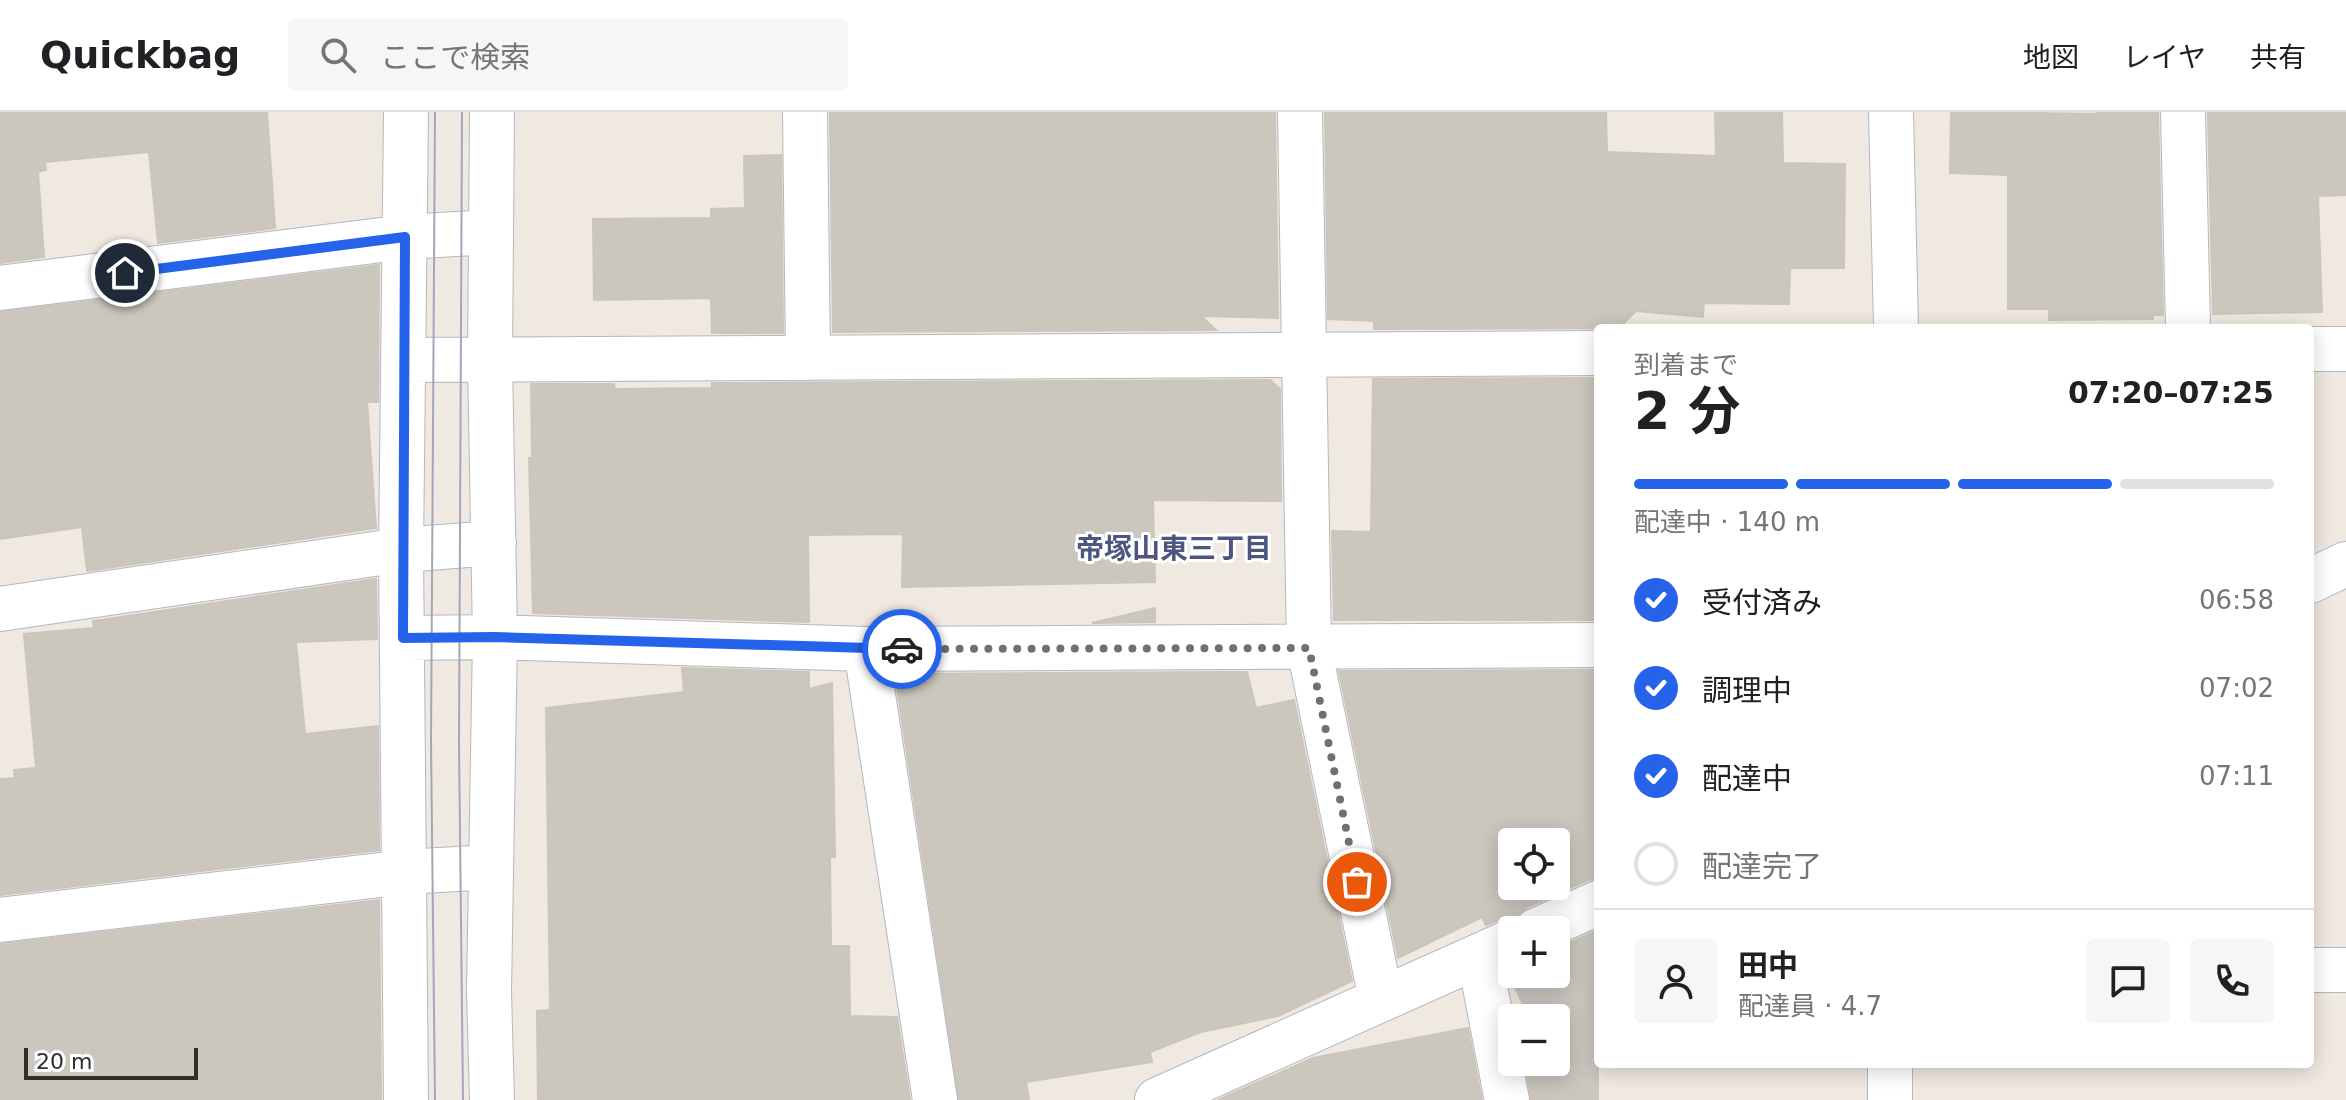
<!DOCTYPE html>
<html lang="ja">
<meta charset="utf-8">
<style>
:root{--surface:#fff;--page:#f6f6f6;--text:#202124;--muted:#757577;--line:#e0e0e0;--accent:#2563eb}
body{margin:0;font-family:"DejaVu Sans","Noto Sans JP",sans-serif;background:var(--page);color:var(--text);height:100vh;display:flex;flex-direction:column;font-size:30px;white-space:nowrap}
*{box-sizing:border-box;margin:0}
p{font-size:26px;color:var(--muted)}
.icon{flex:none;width:44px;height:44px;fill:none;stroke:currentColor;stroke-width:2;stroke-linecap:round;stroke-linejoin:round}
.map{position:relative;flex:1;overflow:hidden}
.details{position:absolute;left:1594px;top:212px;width:720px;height:744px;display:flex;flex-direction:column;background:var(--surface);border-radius:8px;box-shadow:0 4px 20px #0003}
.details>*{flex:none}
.buttons{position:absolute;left:1498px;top:716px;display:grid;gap:16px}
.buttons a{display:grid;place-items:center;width:72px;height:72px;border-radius:8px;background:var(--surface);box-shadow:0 4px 20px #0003;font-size:40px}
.scale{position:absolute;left:24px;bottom:20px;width:174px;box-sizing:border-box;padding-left:8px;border:4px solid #2e2e2e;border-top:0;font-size:22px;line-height:28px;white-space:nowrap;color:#2e2e2e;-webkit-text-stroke:6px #fff;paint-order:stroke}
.pin{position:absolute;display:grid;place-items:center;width:68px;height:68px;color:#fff;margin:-34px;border:4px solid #fff;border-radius:50%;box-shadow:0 2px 8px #0007}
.courier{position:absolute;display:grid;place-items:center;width:80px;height:80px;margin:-40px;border:6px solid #2563eb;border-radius:50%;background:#fff;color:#222;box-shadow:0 2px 10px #0007}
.overview em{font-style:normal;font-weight:700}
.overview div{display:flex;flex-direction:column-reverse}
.overview{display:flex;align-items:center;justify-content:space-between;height:136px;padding:0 40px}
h1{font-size:52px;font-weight:700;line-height:60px}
.bar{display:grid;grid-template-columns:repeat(4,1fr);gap:12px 8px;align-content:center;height:96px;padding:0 40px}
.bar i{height:10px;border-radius:6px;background:var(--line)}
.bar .active{background:var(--accent)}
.bar p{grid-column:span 4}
.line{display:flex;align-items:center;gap:20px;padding:0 40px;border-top:2px solid var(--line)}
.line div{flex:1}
.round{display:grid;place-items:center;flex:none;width:84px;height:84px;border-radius:8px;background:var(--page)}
ol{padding:0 40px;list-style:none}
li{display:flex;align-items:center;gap:24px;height:88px}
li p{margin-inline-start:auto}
li .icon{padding:8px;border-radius:50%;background:var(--accent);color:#fff;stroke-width:4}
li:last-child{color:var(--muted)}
li i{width:44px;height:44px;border:4px solid var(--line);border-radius:50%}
header{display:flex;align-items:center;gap:48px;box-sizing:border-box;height:112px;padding:0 40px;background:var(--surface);border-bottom:2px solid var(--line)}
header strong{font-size:38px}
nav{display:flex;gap:44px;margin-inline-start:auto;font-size:28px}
.search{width:560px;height:72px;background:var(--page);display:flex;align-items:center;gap:20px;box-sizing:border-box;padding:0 28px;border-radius:8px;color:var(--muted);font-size:30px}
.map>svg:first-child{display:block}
.building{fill:#cbc7bf;stroke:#cbc5ba;stroke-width:2;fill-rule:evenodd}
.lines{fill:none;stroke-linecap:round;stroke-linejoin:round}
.minor-casing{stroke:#b4b7c1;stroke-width:46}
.minor{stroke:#fff;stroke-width:44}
.tram{stroke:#a3a6b8;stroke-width:2}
.done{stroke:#726f6d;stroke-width:8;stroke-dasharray:0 14.4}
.route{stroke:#2563eb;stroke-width:10}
.labels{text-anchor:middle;stroke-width:6;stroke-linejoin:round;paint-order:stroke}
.neighbourhood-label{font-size:28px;font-weight:bold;fill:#4d5680;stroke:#fff}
</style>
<header>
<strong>Quickbag</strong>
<div class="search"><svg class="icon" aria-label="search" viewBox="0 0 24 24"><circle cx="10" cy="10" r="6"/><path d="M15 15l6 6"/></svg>ここで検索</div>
<nav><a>地図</a><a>レイヤ</a><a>共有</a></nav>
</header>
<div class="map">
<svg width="2346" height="988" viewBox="0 0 2346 988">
<rect width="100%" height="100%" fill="#efe9e1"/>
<path class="building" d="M0,0H267L275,116L158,131L149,40L45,50L46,58L38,60L44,145L0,151Z
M830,0H1275L1278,206L1201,204L1216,218L833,220Z
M1325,0H1606L1607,40L1716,44L1715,0H1782L1783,51L1845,52L1844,156H1790L1789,192L1704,191L1703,205L1636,199L1619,216L1374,217V209L1328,207Z
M1951,0L2096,2V0H2158L2163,203H2153V207L2049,208V197H2008V63L1950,61Z
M2208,0H2346V83L2318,84L2322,200L2213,202Z
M781,43L783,221H712L711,186L594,188L593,107L711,106V97L745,96L744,44Z
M379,153L378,290H367L376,416L87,459L82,415L0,427V200Z
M1598,266V508H1334L1332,419L1371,420L1373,267Z
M1270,268L1280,277L1281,389L1153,388L1155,470L902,475L903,422L808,423L809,510L533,501L529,346H532L531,272H614L615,277L712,276V271Z
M376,467L377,527L296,530L305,622L378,614L379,738L0,783V667L15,666L14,658L36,656L24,522L94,516L93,509Z
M1155,496V510L1092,511Z
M682,556L809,560V577L832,571L835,745H830L831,834H849L850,904L897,905L910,988H538L537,899L550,898L546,596L684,580Z
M1598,558V766L1588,768L1527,795L1516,805L1503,806L1486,813L1482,805L1398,846L1339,559ZM1512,730H1556V774H1512Z
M1220,560H1247L1256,596L1294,588L1352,869L1278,904L1201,920L1150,940L1152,950L1026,970L1029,988H959L895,562Z
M379,788L381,988H0V832Z
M1598,818V988H1531L1525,950H1556V906H1523L1529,905L1507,858L1512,856V862H1556V837Z
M1468,916L1482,988H1218L1313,946Z"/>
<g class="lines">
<g class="minor-casing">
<path id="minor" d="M492,0L490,248L495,525L489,879L492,988
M805,0L808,246
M1300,0L1309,536L1381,887
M1891,0L1896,216
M2183,0L2188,216
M0,176L405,125L491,120
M2310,237H2346
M403,248L1598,241
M2310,469L2346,452
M0,497L401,438L494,431
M403,526L495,525L866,537L1598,533
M866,537L935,988
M0,808L405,760L491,755
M1537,818L1598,791
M1479,844L1507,988
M2310,858H2346
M1890,952V988
M406,988L401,438L406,0
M1157,988L1512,829"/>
</g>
<use href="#minor" class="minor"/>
<path class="tram" d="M462,0L459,631L463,988
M435,988L431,629L435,0"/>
</g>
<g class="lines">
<path class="done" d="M902,537L1309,536L1357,770"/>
<path class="route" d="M125,161L405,125L403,526L495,525L902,537"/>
</g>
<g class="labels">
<g class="neighbourhood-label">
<text x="1174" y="446">帝塚山東三丁目</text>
</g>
</g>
</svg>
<div class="buttons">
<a><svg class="icon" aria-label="locate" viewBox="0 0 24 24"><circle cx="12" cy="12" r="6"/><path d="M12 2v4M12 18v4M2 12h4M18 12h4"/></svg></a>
<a>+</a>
<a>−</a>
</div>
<div class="scale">20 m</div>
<div class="pin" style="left:1357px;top:770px;background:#ea580c"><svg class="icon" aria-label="bag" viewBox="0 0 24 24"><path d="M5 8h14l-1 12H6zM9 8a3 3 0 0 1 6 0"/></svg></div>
<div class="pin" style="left:125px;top:161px;background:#1f2937"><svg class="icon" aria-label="home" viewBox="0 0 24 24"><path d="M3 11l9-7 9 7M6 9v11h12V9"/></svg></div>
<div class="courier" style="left:902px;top:537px"><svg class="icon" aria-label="car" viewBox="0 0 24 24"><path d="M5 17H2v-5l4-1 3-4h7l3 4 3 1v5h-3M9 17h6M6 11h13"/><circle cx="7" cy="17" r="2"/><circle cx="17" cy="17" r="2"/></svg></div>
<section class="details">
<div class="overview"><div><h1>2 分</h1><p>到着まで</p></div><em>07:20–07:25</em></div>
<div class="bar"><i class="active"></i><i class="active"></i><i class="active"></i><i></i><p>配達中 · 140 m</p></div>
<ol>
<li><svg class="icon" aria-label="check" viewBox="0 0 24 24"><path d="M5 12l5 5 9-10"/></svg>受付済み<p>06:58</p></li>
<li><svg class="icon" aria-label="check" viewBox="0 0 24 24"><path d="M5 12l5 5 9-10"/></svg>調理中<p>07:02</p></li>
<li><svg class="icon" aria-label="check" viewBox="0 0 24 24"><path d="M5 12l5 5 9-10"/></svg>配達中<p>07:11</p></li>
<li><i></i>配達完了</li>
</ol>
<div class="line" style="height:144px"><a class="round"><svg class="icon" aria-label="person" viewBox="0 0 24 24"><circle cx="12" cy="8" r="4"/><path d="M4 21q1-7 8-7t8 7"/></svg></a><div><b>田中</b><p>配達員 · 4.7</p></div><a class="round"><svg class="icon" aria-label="chat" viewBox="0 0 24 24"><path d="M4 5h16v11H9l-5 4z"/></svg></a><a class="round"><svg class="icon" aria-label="phone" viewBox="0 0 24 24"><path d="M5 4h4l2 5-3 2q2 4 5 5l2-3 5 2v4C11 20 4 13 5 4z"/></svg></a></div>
</section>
</div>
